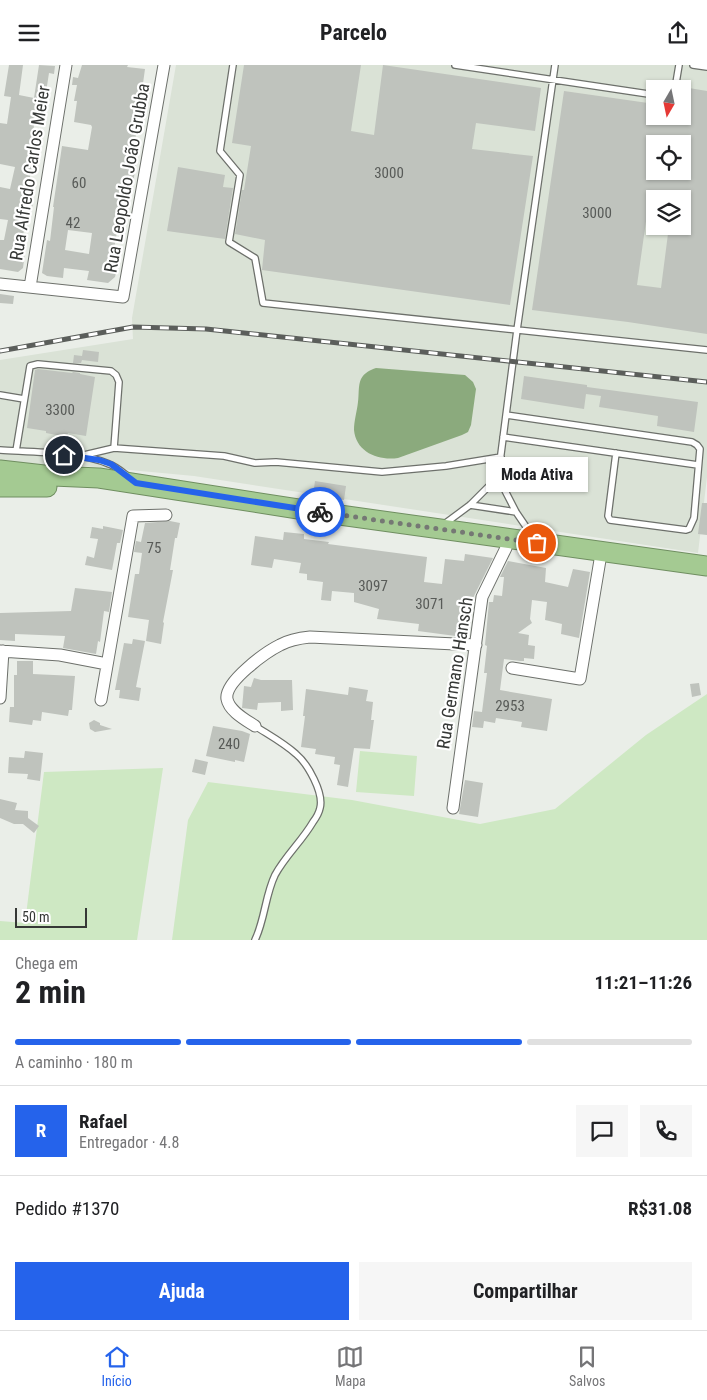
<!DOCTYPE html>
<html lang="pt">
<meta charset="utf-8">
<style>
:root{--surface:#fff;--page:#f6f6f6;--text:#202124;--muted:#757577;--line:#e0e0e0;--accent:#2563eb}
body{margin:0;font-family:"Roboto Condensed",sans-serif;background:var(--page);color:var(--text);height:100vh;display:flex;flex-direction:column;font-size:19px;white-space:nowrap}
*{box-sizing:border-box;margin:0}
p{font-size:16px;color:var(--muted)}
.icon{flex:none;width:28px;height:28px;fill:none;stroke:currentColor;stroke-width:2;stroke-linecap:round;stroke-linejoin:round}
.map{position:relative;height:875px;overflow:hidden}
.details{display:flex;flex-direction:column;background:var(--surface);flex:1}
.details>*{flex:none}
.needle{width:32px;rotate:189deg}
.buttons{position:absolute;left:646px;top:15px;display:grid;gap:10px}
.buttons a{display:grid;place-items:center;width:45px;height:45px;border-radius:0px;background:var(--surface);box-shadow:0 1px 4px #0004;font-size:25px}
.scale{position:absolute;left:15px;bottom:12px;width:72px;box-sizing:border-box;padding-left:5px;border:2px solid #363836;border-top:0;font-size:14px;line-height:18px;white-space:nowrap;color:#363836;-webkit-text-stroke:4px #fff;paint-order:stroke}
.pin{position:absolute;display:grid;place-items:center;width:42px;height:42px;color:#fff;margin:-21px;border:2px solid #fff;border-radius:50%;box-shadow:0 1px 5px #0007}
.courier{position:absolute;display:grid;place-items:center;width:50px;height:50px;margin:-25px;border:4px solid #2563eb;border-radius:50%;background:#fff;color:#222;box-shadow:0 1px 6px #0007}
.bubble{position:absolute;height:35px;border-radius:0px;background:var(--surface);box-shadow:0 1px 4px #0004;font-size:16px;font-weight:700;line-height:35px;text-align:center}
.head em{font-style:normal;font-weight:700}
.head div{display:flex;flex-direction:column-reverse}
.head{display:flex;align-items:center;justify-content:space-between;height:85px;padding:0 15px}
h1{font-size:32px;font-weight:700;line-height:38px}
.bar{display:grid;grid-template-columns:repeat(4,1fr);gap:8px 5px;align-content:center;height:60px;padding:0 15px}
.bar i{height:6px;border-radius:4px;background:var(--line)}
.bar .selected{background:var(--accent)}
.bar p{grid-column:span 4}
.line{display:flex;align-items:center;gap:12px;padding:0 15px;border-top:1px solid var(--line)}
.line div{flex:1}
.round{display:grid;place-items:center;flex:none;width:52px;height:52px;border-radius:0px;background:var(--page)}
.action{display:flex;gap:10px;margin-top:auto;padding:10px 15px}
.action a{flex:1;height:58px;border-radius:0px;background:var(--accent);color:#fff;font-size:20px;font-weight:700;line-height:58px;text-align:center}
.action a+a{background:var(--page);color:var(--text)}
header{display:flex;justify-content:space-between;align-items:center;height:65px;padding:0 15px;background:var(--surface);font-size:22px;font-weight:700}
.dock{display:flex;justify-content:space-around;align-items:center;height:70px;border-top:1px solid var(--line);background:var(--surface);font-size:14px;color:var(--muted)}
.dock a{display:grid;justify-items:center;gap:2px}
.dock .selected{color:var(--accent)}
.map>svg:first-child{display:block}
.built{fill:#dae2d6;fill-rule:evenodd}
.green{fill:#cee8c3}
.water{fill:#8baa7d}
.building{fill:#bfc3bd;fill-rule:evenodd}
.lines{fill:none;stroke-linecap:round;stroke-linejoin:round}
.service-casing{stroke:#6d706b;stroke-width:8}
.minor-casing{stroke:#6d706b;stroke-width:13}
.trunk-casing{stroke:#6f8e60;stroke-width:21}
.service{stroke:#fff;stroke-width:5.5}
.minor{stroke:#fff;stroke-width:11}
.trunk{stroke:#a4ca92;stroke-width:19}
.rail-casing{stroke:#5b5e5b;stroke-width:5}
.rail{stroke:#fff;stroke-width:3;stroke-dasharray:9;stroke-linecap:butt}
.done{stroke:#757874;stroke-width:5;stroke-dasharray:0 9}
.route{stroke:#2563eb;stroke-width:6}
.labels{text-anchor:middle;stroke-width:4.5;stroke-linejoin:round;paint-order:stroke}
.number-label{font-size:15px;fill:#585b58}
.street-label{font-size:18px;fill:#363836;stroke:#fff}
</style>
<header><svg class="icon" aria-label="menu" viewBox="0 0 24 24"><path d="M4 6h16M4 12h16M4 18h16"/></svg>Parcelo<svg class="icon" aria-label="share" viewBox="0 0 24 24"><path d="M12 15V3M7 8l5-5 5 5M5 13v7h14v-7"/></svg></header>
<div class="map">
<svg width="707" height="875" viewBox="0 0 707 875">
<rect width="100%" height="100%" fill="#eaeee8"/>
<path class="built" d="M176,0H707V412L698,488L194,411L98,402L13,398L0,395V295L133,274L132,253ZM655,24H682V51H655ZM655,79H682V106H655ZM655,134H682V161H655Z"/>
<path class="green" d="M707,629V875H172L188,755L208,717L352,735L480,759L555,744L646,670Z
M360,686L417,691L414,731L356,727Z
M163,703L137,875H0V856L25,858L44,707Z"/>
<path class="water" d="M376,303L465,310L473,317L476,324L471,360L468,367L462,370L398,393C378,396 356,387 354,365C354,356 357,346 358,337C359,331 358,320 361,314C364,308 370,305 376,303Z"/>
<path class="building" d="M9,0H23L19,30L34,33L39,0L55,1L54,9L49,8L42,53L35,52L32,76L37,77L29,116H31L27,138H33L29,159L25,158L22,178L26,179L23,203L18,207L0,204V175H4L8,155L0,154V122L10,124L15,102L0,99V58L7,59L11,32L4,31Z
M82,0H128L127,2L145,4L139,47H140L131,99L136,100L131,130L125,156H119L112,195L119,196L115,212L108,218L87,215L89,206L64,203L63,213L47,211L42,208L47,175L50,176L54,142H53L62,81L88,85L92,62L91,60L74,57L77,36H74L77,20H72L73,12L78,13ZM68,165L92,168L89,189L65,185Z
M244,0H361L351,66L374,70L383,0L541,23L535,66L476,58L472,84L533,91L510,240L262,205L265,175L235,169L242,125H244L251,81L232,78Z
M689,23L707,26V269L628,257L532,245L564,26L655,39V51H682V45L686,46ZM655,79H682V106H655ZM655,134H682V161H669L661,223L637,220L649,135L655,136Z
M178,102L225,110L223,122L233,123L225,174L167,166Z
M0,229L14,231L13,239L0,238Z
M83,285L99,287L98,297L82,295L81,298H73L74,290L82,291Z
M38,304L72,308L73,307L80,308V309L95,312L86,371L68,368L67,372L46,368V366L27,363L35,305Z
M524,311L587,320V322L698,337L694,367L657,361L658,351L599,342L601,331L586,329L584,344L521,334Z
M315,416L346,421L344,435L313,431Z
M702,438H707V470L698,469Z
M170,456L180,458L177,473H175L170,505H173L163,557L164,558L161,579L146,576L149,555L128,552L135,509H139L142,488L134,487L136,476L141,477L145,458Z
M103,461L123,465L120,478H117L112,505L85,500L87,491L94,493L98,474L90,473L92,462L103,464Z
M284,467L304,469V474L329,477L328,479L427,492L424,517L442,519L445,494L464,496L465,489L493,493L470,539H468L465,553L471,554L469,568L463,572L418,566L419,559L377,554L379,544L354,537V528L332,526L331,536L321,535L323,517L307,515V509L299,508L301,498L274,494L272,503L251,500L255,471L283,475Z
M508,496L546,503L545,517L568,522L573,504L590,507L579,573L561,569L562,559L545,555L547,537L532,535L530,554L532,558L518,568L529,570L528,580L535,581L534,594L524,593V596H520L504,594L500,625L552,634L547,666L521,662L522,657L496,653L495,658L484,656L483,663L472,662L474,646L482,647L487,608H484L487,581L485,580L489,537H493L494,530L502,531L504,512H500Z
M75,523L112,527L109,547L104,546L100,577L98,576L96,589L63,583L65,571L15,569V576L0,575V548L71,546Z
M133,574L145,576L136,622L141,623L139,636L119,633L120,625H115L124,578L132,579Z
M17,596H33V609L75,611L72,645H69L68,651L42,647L41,656L33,655L32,660L9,657L10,642H14V610H17Z
M254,613L261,615H292L293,645L281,646V637L258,638L257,645L242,643L244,621L251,622Z
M699,618L701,630L692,632L690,619Z
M349,622L368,625L366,636L373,637L371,655H374L370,684L354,683L348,722L337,720L340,700L334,699L335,692L315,689L316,684L301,682L305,651H303L306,624L348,630Z
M94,655L100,658V660L112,664L95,667L90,664L89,658Z
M213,661L242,666L250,669L244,697L235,695V697L206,691Z
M25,686L43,688L40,716L27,714L28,709L8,708L9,692L24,693Z
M195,694L208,697L205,710L192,707Z
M465,715L483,718L478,752L459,749Z
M0,734L17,738L15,745L28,746V753L39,761L34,768L23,759H14L0,753Z"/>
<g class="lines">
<g class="service-casing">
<path id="service" d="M233,0L220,86L240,110L229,177L255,193L263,238L707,285
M455,0L655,30
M693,0L707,2
M675,24L679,0
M0,330L24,334
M506,350L692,377L697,380L700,384L694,453L689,464L686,465L610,455L608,451L616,388
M503,372L698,400
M114,383L224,391L255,398L276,397L382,407L446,401L501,392
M0,385C31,387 82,387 109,399C117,402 122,407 129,412
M16,386L30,301L38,299L111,306L116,310L119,317L114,383L80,391
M498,412L517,265L555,0
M470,440L516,447
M443,460L470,440L498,412L516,447L533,472
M255,875C265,854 265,831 275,810C286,790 302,776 313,757C316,753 319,748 320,743C324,728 308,699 296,689C284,678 269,670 255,661"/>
</g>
<g class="minor-casing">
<path id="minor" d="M0,219L123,232L164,0
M30,222L66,0
M0,586L60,590L107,599
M512,603L580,614L600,495
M0,633L3,586
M101,635L133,451L166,450
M255,661C246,655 229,646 227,634C224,617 266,587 280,580C289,575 300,573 310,572L476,580
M453,743L482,532L506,483"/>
</g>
<g class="trunk-casing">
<path id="trunk" d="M0,405L53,411L99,413L311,446L707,501
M0,422H47"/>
</g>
<use href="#service" class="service"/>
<use href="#minor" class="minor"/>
<use href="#trunk" class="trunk"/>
<g class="rail-casing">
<path id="rail" d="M0,286L133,262L206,264L707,317"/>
</g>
<use href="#rail" class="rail"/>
</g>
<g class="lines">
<path class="done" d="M320,447L537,478"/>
<path class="route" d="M64,390L99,395L111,399L136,418L320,447"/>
</g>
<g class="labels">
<g class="number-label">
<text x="389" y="113">3000</text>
<text x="79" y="123">60</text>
<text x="597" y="153">3000</text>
<text x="73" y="163">42</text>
<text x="60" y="350">3300</text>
<text x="154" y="488">75</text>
<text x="373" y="526">3097</text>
<text x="430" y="544">3071</text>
<text x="510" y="646">2953</text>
<text x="229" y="684">240</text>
</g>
<g class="street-label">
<text transform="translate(30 108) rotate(-81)" y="6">Rua Alfredo Carlos Meier</text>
<text transform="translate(127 113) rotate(-80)" y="6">Rua Leopoldo João Grubba</text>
<text transform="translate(455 608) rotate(-81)" y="6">Rua Germano Hansch</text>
</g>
</g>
</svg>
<div class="buttons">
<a><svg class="needle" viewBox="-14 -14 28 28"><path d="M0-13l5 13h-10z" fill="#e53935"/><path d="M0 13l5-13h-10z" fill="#757577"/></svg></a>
<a><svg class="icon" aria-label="locate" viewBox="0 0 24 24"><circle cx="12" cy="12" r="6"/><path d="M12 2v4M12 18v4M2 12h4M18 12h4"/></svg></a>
<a><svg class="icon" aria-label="layers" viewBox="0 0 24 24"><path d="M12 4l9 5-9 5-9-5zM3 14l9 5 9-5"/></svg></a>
</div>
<div class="scale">50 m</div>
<div class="pin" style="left:537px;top:478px;background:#ea580c"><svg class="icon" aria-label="bag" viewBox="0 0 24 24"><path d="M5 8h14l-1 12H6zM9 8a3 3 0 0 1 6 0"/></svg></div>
<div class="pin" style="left:64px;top:390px;background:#1f2937"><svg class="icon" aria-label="home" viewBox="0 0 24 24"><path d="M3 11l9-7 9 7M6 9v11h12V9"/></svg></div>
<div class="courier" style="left:320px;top:447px"><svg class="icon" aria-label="bike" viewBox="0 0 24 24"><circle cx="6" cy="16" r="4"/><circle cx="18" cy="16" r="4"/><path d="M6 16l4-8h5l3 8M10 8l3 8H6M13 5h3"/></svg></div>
<div class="bubble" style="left:486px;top:392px;width:102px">Moda Ativa</div>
</div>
<section class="details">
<div class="head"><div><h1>2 min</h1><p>Chega em</p></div><em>11:21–11:26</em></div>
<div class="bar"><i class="selected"></i><i class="selected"></i><i class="selected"></i><i></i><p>A caminho · 180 m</p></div>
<div class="line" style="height:90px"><b class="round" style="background:var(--accent);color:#fff">R</b><div><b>Rafael</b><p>Entregador · 4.8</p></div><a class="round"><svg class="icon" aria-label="chat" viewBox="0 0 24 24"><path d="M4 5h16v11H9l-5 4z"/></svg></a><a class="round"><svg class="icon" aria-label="phone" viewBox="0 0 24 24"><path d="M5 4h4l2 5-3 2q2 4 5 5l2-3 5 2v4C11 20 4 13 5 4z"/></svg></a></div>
<div class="line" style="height:65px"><div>Pedido #1370</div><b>R$31.08</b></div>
<div class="action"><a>Ajuda</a><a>Compartilhar</a></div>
</section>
<nav class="dock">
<a class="selected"><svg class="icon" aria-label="home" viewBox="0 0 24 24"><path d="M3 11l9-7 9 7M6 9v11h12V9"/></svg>Início</a>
<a><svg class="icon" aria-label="map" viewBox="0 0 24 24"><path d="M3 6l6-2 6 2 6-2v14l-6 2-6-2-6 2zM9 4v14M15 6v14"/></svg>Mapa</a>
<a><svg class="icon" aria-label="saved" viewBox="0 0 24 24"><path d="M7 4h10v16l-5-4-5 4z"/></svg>Salvos</a>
</nav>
